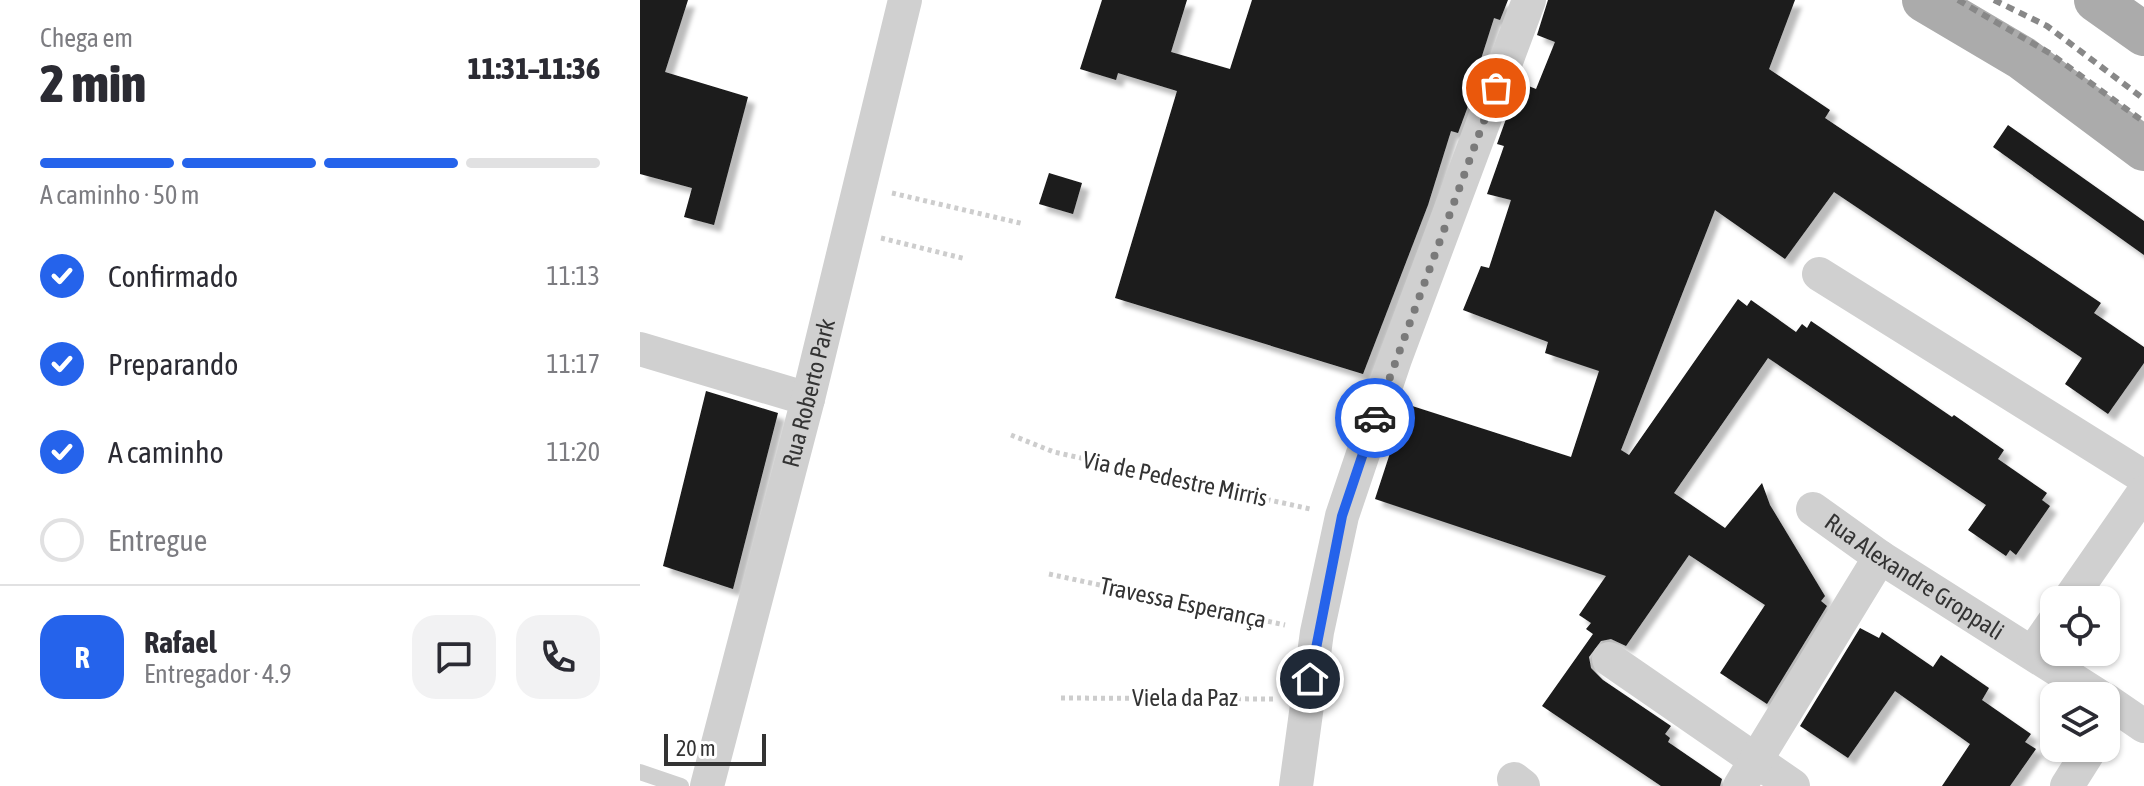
<!DOCTYPE html>
<html lang="pt">
<meta charset="utf-8">
<style>
:root{--surface:#fff;--page:#f2f2f3;--text:#2b2b33;--muted:#7c7c81;--line:#e1e1e2;--accent:#2563eb}
body{margin:0;font-family:"Asap Condensed",sans-serif;background:var(--page);color:var(--text);height:100vh;display:flex;flex-direction:column;font-size:30px;white-space:nowrap}
*{box-sizing:border-box;margin:0}
p{font-size:26px;color:var(--muted)}
.icon{flex:none;width:44px;height:44px;fill:none;stroke:currentColor;stroke-width:2;stroke-linecap:round;stroke-linejoin:round}
.map{position:relative;flex:1;overflow:hidden}
.drawer{display:flex;flex-direction:column;background:var(--surface);width:640px}
.drawer>*{flex:none}
.tools{position:absolute;left:1400px;top:586px;display:grid;gap:16px}
.tools a{display:grid;place-items:center;width:80px;height:80px;border-radius:16px;background:var(--surface);box-shadow:0 2px 6px #0004;font-size:40px}
.scale{position:absolute;left:24px;bottom:20px;width:102px;box-sizing:border-box;padding-left:8px;border:4px solid #333;border-top:0;font-size:22px;line-height:28px;white-space:nowrap;color:#333;-webkit-text-stroke:6px #fff;paint-order:stroke}
.pin{position:absolute;display:grid;place-items:center;width:68px;height:68px;color:#fff;margin:-34px;border:4px solid #fff;border-radius:50%;box-shadow:0 2px 8px #0007}
.courier{position:absolute;display:grid;place-items:center;width:80px;height:80px;margin:-40px;border:6px solid #2563eb;border-radius:50%;background:#fff;color:#222;box-shadow:0 2px 10px #0007}
.summary em{font-style:normal;font-weight:800}
.summary div{display:flex;flex-direction:column-reverse}
.summary{display:flex;align-items:center;justify-content:space-between;height:136px;padding:0 40px}
h1{font-size:52px;font-weight:800;line-height:60px}
.bar{display:grid;grid-template-columns:repeat(4,1fr);gap:12px 8px;align-content:center;height:96px;padding:0 40px}
.bar i{height:10px;border-radius:6px;background:var(--line)}
.bar .selected{background:var(--accent)}
.bar p{grid-column:span 4}
.line{display:flex;align-items:center;gap:20px;padding:0 40px;border-top:2px solid var(--line)}
.line div{flex:1}
.round{display:grid;place-items:center;flex:none;width:84px;height:84px;border-radius:24px;background:var(--page)}
ol{padding:0 40px;list-style:none}
li{display:flex;align-items:center;gap:24px;height:88px}
li p{margin-inline-start:auto}
li .icon{padding:8px;border-radius:50%;background:var(--accent);color:#fff;stroke-width:4}
li:last-child{color:var(--muted)}
li i{width:44px;height:44px;border:4px solid var(--line);border-radius:50%}
main{display:flex;flex:1;min-height:0}
.map>svg:first-child{display:block}
.building{fill:#1a1a1a;filter:url(#shadow)}
.lines{fill:none;stroke-linecap:round;stroke-linejoin:round}
.path{stroke:#cdcdcd;stroke-width:5;stroke-dasharray:4 4;stroke-linecap:butt}
.lane{stroke:#d0d0d0;stroke-width:16}
.street{stroke:#d0d0d0;stroke-width:34}
.primary{stroke:#ababab;stroke-width:44}
.rail{stroke:#888;stroke-width:6;stroke-dasharray:8 6;stroke-linecap:butt}
.done{stroke:#7a7a7a;stroke-width:8;stroke-dasharray:0 14.4}
.route{stroke:#2563eb;stroke-width:10}
.labels{text-anchor:middle;stroke-width:8;stroke-linejoin:round;paint-order:stroke}
.street-label{font-size:24px;fill:#333;stroke:#fff}
</style>
<main>
<section class="drawer">
<div class="summary"><div><h1>2 min</h1><p>Chega em</p></div><em>11:31–11:36</em></div>
<div class="bar"><i class="selected"></i><i class="selected"></i><i class="selected"></i><i></i><p>A caminho · 50 m</p></div>
<ol>
<li><svg class="icon" aria-label="check" viewBox="0 0 24 24"><path d="M5 12l5 5 9-10"/></svg>Confirmado<p>11:13</p></li>
<li><svg class="icon" aria-label="check" viewBox="0 0 24 24"><path d="M5 12l5 5 9-10"/></svg>Preparando<p>11:17</p></li>
<li><svg class="icon" aria-label="check" viewBox="0 0 24 24"><path d="M5 12l5 5 9-10"/></svg>A caminho<p>11:20</p></li>
<li><i></i>Entregue</li>
</ol>
<div class="line" style="height:144px"><b class="round" style="background:var(--accent);color:#fff">R</b><div><b>Rafael</b><p>Entregador · 4.9</p></div><a class="round"><svg class="icon" aria-label="chat" viewBox="0 0 24 24"><path d="M4 5h16v11H9l-5 4z"/></svg></a><a class="round"><svg class="icon" aria-label="phone" viewBox="0 0 24 24"><path d="M5 4h4l2 5-3 2q2 4 5 5l2-3 5 2v4C11 20 4 13 5 4z"/></svg></a></div>
</section>
<div class="map">
<svg width="1504" height="786" viewBox="0 0 1504 786">
<defs>
<filter id="shadow"><feDropShadow dx="7" dy="7" stdDeviation="2" flood-color="#0004"/></filter>
</defs>
<rect width="100%" height="100%" fill="#fff"/>
<path class="building" d="M0,0H48L25,72L108,97L74,225L44,217L52,188L0,174Z
M462,0H547L531,52L590,69L612,0H868L860,20L854,18L834,81L837,82L818,133L811,131L788,205L723,374L475,298L537,91L478,73L476,80L440,69Z
M908,0H1155L1129,69L1190,110L1185,118L1461,303L1454,313L1504,347V363L1468,414L1425,384L1442,358L1194,192L1145,259L1075,210L981,450L989,455L1098,299L1107,306L1111,300L1156,332L1162,324L1167,328L1171,321L1312,417L1314,415L1364,450L1358,459L1407,493L1402,500L1410,506L1376,555L1370,550L1366,556L1328,530L1346,505L1128,358L1034,493L1085,528L1122,483L1130,505L1185,596L1181,601L1187,606L1127,704L1080,673L1125,605L1049,555L986,646L971,639L961,641L949,657L951,668L963,680L1031,726L1025,734L1030,738L1028,742L1082,779L1080,786H1021L902,706L953,634L946,629L951,623L939,615L966,576L735,499L766,404L931,457L959,371L905,353L908,342L823,310L841,266L849,268L871,200L847,194L864,146L857,144L875,94L882,96L886,85L896,89L915,42L897,35Z
M1368,125L1504,221V255L1353,147Z
M409,173L442,183L433,214L399,204Z
M66,391L138,413L93,589L23,566Z
M1220,628L1239,638L1242,632L1293,667L1301,655L1349,688L1342,700L1391,734L1385,742L1396,749L1370,786H1302L1330,744L1255,691L1208,758L1160,726Z"/>
<g class="lines">
<path class="path" d="M252,193L384,224
M241,238L326,259
M371,435L414,452L670,509
M409,574L645,625
M421,698L635,699"/>
<path class="lane" d="M0,772L41,786"/>
<g class="street">
<path d="M1179,274L1504,477"/>
<path d="M0,349L168,399"/>
<path id="s1" d="M1173,509L1240,557L1459,696"/>
<path d="M1429,600L1504,492"/>
<path d="M1393,652L1414,622"/>
<path d="M969,659L1153,786"/>
<path d="M1466,700L1504,726"/>
<path d="M874,779L883,786"/>
<path id="s2" d="M67,786L168,399L265,0"/>
<path d="M656,786L677,632L702,516L755,359L889,0"/>
<path d="M1100,786L1240,557"/>
<path d="M1427,786L1451,748"/>
</g>
<path class="primary" d="M1284,0L1382,58L1504,149
M1456,0L1504,34"/>
<path class="rail" d="M1318,0L1411,54L1504,122
M1354,0L1407,26L1504,99"/>
</g>
<g class="lines">
<path class="done" d="M735,418L856,88"/>
<path class="route" d="M670,679L702,516L735,418"/>
</g>
<g class="labels">
<g class="street-label">
<text dy="8" stroke="none"><textPath href="#s2" startOffset="406">Rua Roberto Park</textPath></text>
<text transform="translate(535 479) rotate(12)" y="8">Via de Pedestre Mirris</text>
<text dy="8" stroke="none"><textPath href="#s1" startOffset="122">Rua Alexandre Groppali</textPath></text>
<text transform="translate(543 603) rotate(12)" y="8">Travessa Esperança</text>
<text x="545" y="706">Viela da Paz</text>
</g>
</g>
</svg>
<div class="tools">
<a><svg class="icon" aria-label="locate" viewBox="0 0 24 24"><circle cx="12" cy="12" r="6"/><path d="M12 2v4M12 18v4M2 12h4M18 12h4"/></svg></a>
<a><svg class="icon" aria-label="layers" viewBox="0 0 24 24"><path d="M12 4l9 5-9 5-9-5zM3 14l9 5 9-5"/></svg></a>
</div>
<div class="scale">20 m</div>
<div class="pin" style="left:856px;top:88px;background:#ea580c"><svg class="icon" aria-label="bag" viewBox="0 0 24 24"><path d="M5 8h14l-1 12H6zM9 8a3 3 0 0 1 6 0"/></svg></div>
<div class="pin" style="left:670px;top:679px;background:#1f2937"><svg class="icon" aria-label="home" viewBox="0 0 24 24"><path d="M3 11l9-7 9 7M6 9v11h12V9"/></svg></div>
<div class="courier" style="left:735px;top:418px"><svg class="icon" aria-label="car" viewBox="0 0 24 24"><path d="M5 17H2v-5l4-1 3-4h7l3 4 3 1v5h-3M9 17h6M6 11h13"/><circle cx="7" cy="17" r="2"/><circle cx="17" cy="17" r="2"/></svg></div>
</div>
</main>
